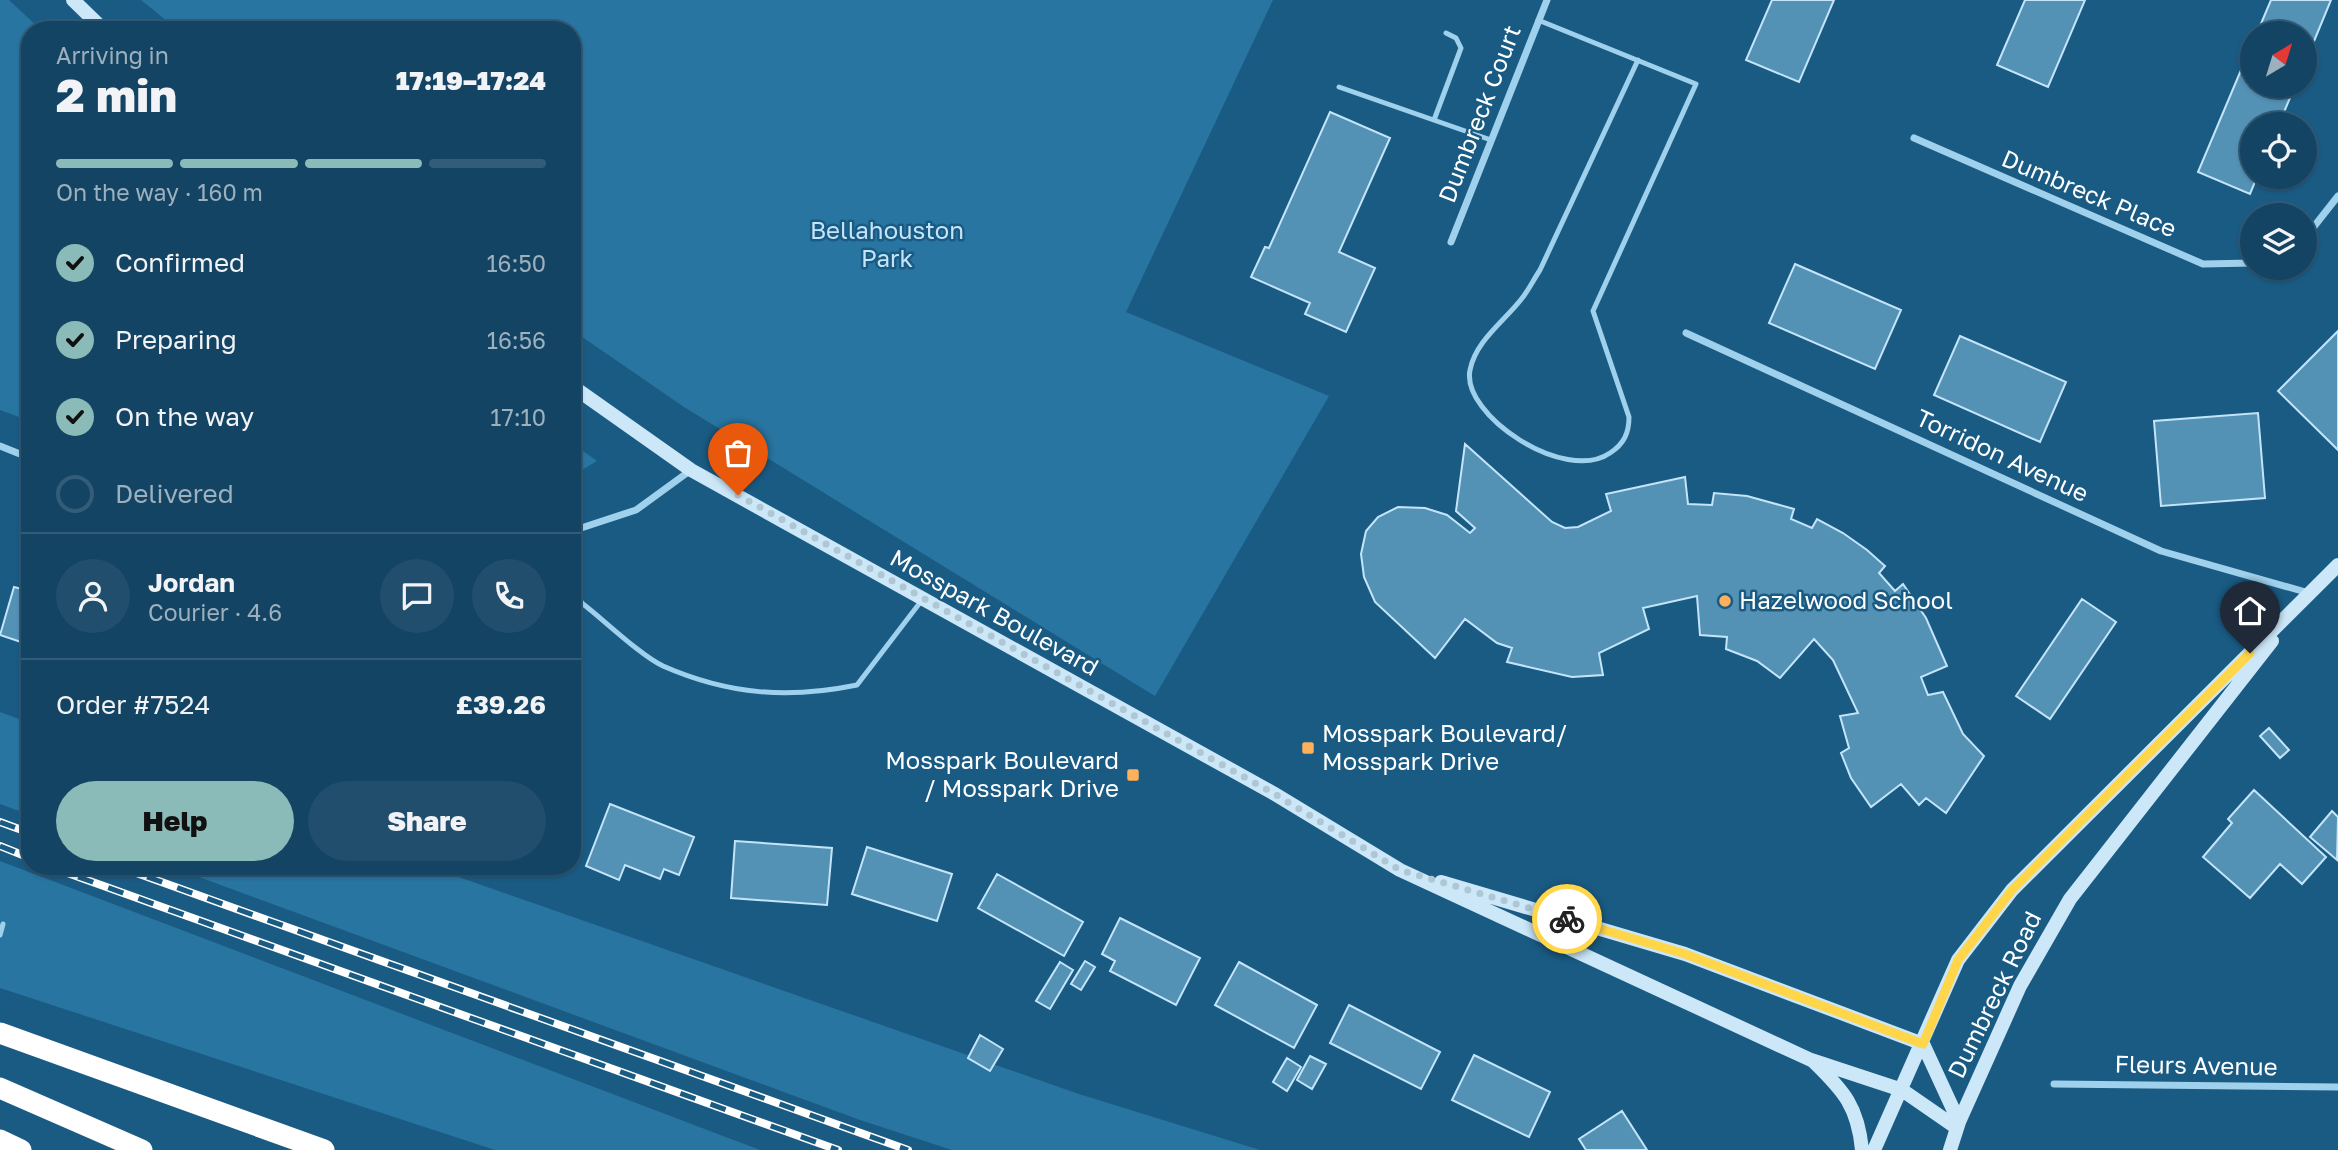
<!DOCTYPE html>
<meta charset="utf-8">
<style>
:root{--surface:#144463;--page:#214e6c;--text:#f1f3f6;--muted:#9db0be;--line:#335c78;--accent:#8bbbb9}
body{margin:0;font-family:"Golos Text",sans-serif;background:var(--page);color:var(--text);height:100vh;display:flex;flex-direction:column;font-size:26px;white-space:nowrap}
*{box-sizing:border-box;margin:0}
p{font-size:23px;color:var(--muted)}
.icon{flex:none;width:38px;height:38px;fill:none;stroke:currentColor;stroke-width:2;stroke-linecap:round;stroke-linejoin:round}
.map{position:relative;flex:1;overflow:hidden}
.side{position:absolute;left:21px;top:21px;width:560px;height:854px;display:flex;flex-direction:column;background:var(--surface);border-radius:28px;box-shadow:0 2px 5px #0004,0 0 0 2px var(--line)}
.side>*{flex:none}
.needle{width:46px;rotate:38deg}
.buttons{position:absolute;left:2240px;top:21px;display:grid;gap:14px}
.buttons a{display:grid;place-items:center;width:77px;height:77px;border-radius:50%;background:var(--surface);box-shadow:0 2px 5px #0004,0 0 0 2px var(--line);font-size:35px}
.pin{position:absolute;display:grid;place-items:center;width:60px;height:60px;color:#fff;margin:-72px -30px;border-radius:50% 50% 50% 0;rotate:-45deg;box-shadow:0 0 7px #0007}
.pin .icon{rotate:45deg}
.courier{position:absolute;display:grid;place-items:center;width:70px;height:70px;margin:-35px;border:5px solid #ffd54a;border-radius:50%;background:#fff;color:#222;box-shadow:0 2px 9px #0007}
.head em{font-style:normal;font-weight:800}
.head div{display:flex;flex-direction:column-reverse}
.head{display:flex;align-items:center;justify-content:space-between;height:119px;padding:0 35px}
h1{font-size:46px;font-weight:800;line-height:52px}
.bar{display:grid;grid-template-columns:repeat(4,1fr);gap:10px 7px;align-content:center;height:84px;padding:0 35px}
.bar i{height:9px;border-radius:5px;background:var(--line)}
.bar .current{background:var(--accent)}
.bar p{grid-column:span 4}
.line{display:flex;align-items:center;gap:18px;padding:0 35px;border-top:2px solid var(--line)}
.line div{flex:1}
.round{display:grid;place-items:center;flex:none;width:74px;height:74px;border-radius:37px;background:var(--page)}
ol{padding:0 35px;list-style:none}
li{display:flex;align-items:center;gap:21px;height:77px}
li p{margin-inline-start:auto}
li .icon{padding:7px;border-radius:50%;background:var(--accent);color:#111;stroke-width:4}
li:last-child{color:var(--muted)}
li i{width:38px;height:38px;border:4px solid var(--line);border-radius:50%}
.cta{display:flex;gap:14px;margin-top:auto;padding:14px 35px}
.cta a{flex:1;height:80px;border-radius:42px;background:var(--accent);color:#111;font-size:28px;font-weight:800;line-height:80px;text-align:center}
.cta a+a{background:var(--page);color:var(--text)}
.map>svg:first-child{display:block}
.green{fill:#2875a1}
.building{fill:#5391b5;stroke:#c4e5f9;stroke-width:2}
.lines{fill:none;stroke-linecap:round;stroke-linejoin:round}
.lane{stroke:#9fd0ec;stroke-width:5}
.street{stroke:#9fd0ec;stroke-width:7}
.secondary{stroke:#cbe7f8;stroke-width:14}
.highway{stroke:#fff;stroke-width:21}
.rail-casing{stroke:#fff;stroke-width:8}
.rail{stroke:#1a5b84;stroke-width:5;stroke-dasharray:16;stroke-linecap:butt}
.done{stroke:#afc6d4;stroke-width:7;stroke-dasharray:0 12.6}
.route{stroke:#ffd54a;stroke-width:9}
.poi-dot{fill:#feb15a;stroke:#1a5b84;stroke-width:2.5}
.labels{text-anchor:middle;stroke-width:5;stroke-linejoin:round;paint-order:stroke}
.street-label{font-size:24px;fill:#fff;stroke:#1a5b84}
.park-label{font-size:24px;fill:#c4e5f9;stroke:#1a5b84}
.poi-label{font-size:24px;fill:#fff;stroke:#1a5b84;text-anchor:start}
</style>
<div class="map">
<svg width="2338" height="1150" viewBox="0 0 2338 1150">
<rect width="100%" height="100%" fill="#1a5b84"/>
<path class="green" d="M0,0H9L41,30H30V421L0,410Z
M141,0H1273L1126,312L1329,396L1155,696L684,407L572,330V30H178Z
M572,443L597,461L572,476Z
M0,712L30,723V815L0,804Z
M0,861L760,1150H495L0,988Z
M169,866H427L1079,1094L1260,1150H952L860,1120Z"/>
<path class="building" d="M1772,0H1834L1799,82L1746,60Z
M2025,0H2085L2048,87L1997,65Z
M2271,0H2331L2305,63V33H2257Z
M2252,44V86H2295L2279,124H2252V177H2257L2250,194L2198,172Z
M1330,112L1390,138L1339,252L1375,268L1346,332L1305,314L1310,303L1251,277L1265,247L1269,248Z
M1795,264L1901,310L1875,369L1769,323Z
M2338,331V450L2278,391Z
M1960,336L2066,382L2040,442L1934,395Z
M2258,413L2265,498L2161,506L2154,421Z
M1465,444L1552,522L1565,528L1578,527L1611,511L1606,494L1685,477L1688,504L1712,505L1714,493L1747,496L1794,509L1791,519L1812,528L1817,519L1843,533L1867,550L1885,566L1879,573L1895,591L1903,584L1926,618L1947,666L1921,677L1928,695L1943,692L1963,734L1984,756L1946,813L1926,798L1919,805L1901,784L1871,807L1851,778L1841,753L1849,748L1840,716L1858,713L1833,660L1814,639L1780,678L1757,661L1726,649L1727,637L1700,635L1697,596L1643,608L1649,629L1599,653L1603,675L1572,677L1507,662L1512,648L1497,643L1465,619L1435,658L1375,602L1364,577L1361,554L1366,531L1378,517L1398,507L1425,508L1447,515L1470,533L1475,528L1456,511Z
M14,587L30,591V645L0,635Z
M2082,599L2116,622L2050,719L2016,696Z
M2269,728L2289,750L2280,758L2260,736Z
M2254,790L2326,857L2302,884L2280,864L2250,898L2203,857L2232,823L2228,819Z
M610,804L694,837L679,875L664,869L660,879L625,865L619,880L586,866Z
M2332,811L2338,817L2337,860L2310,837Z
M735,841L832,848L827,905L731,898Z
M867,847L952,874L937,921L852,894Z
M997,874L1083,922L1064,956L978,908Z
M1120,918L1200,958L1176,1005L1110,971L1115,961L1102,954Z
M1085,961L1095,967L1081,990L1071,984Z
M1060,962L1073,970L1050,1009L1036,1001Z
M1239,962L1317,1005L1294,1048L1215,1005Z
M1349,1005L1440,1052L1421,1089L1330,1043Z
M980,1035L1003,1049L990,1071L968,1058Z
M1474,1055L1550,1092L1529,1137L1452,1100Z
M1310,1056L1326,1064L1312,1089L1297,1080Z
M1287,1058L1301,1067L1287,1091L1273,1082Z
M1622,1111L1647,1150H1586L1579,1139Z"/>
<g class="lines">
<path class="lane" d="M1538,20L1696,84L1593,311L1629,417C1629,433 1624,444 1610,453C1565,484 1461,415 1470,370C1476,340 1505,321 1523,297C1529,289 1534,279 1540,270L1638,60
M1339,87L1491,140
M1434,120L1461,48L1456,38L1446,33
M572,592L583,604C604,620 640,655 663,666C729,695 789,699 857,685L922,600
M0,935L3,924"/>
<path class="street" d="M1914,138L2203,264L2252,263
M2305,238L2338,196
M1451,242L1547,0
M1686,333L2161,551L2309,593
M0,446L30,458
M572,531L636,510L691,470
M2054,1084L2338,1087"/>
<path class="secondary" d="M73,0L104,30
M572,386L691,470L1273,793L1400,870L1811,1060L1902,1090L1957,1128
M1441,882L1685,954L1923,1044
M1923,1044L1959,1122
M1814,1062C1844,1091 1858,1107 1862,1150
M1874,1150L1958,960L2012,890L2338,565
M1950,1150L1959,1122L2020,986L2070,899L2272,641"/>
<path class="highway" d="M0,1033L324,1150
M0,1088L142,1150
M0,1140L21,1150"/>
<g class="rail-casing">
<path id="rail" d="M0,822L30,833
M0,846L30,858
M48,866L838,1150
M117,866L908,1150"/>
</g>
<use href="#rail" class="rail"/>
</g>
<g class="lines">
<path class="done" d="M738,495L1273,793L1400,870L1567,919"/>
<path class="route" d="M1567,919L1685,954L1923,1044L1958,960L2012,890L2250,653"/>
</g>
<g class="poi-dot">
<circle cx="1725" cy="601" r="7"/>
<rect x="1301" y="741" width="14" height="14" rx="3.5"/>
<rect x="1126" y="768" width="14" height="14" rx="3.5"/>
</g>
<g class="labels">
<g class="street-label">
<text transform="translate(1480 114) rotate(-69)" y="8">Dumbreck Court</text>
<text transform="translate(2089 194) rotate(23)" y="8">Dumbreck Place</text>
<text transform="translate(2002 456) rotate(25)" y="8">Torridon Avenue</text>
<text transform="translate(994 613) rotate(29)" y="8">Mosspark Boulevard</text>
<text transform="translate(1995 995) rotate(-64)" y="8">Dumbreck Road</text>
<text transform="translate(2196 1066) rotate(1)" y="8">Fleurs Avenue</text>
</g>
<g class="park-label">
<text x="887" y="239">Bellahouston<tspan x="887" dy="28">Park</tspan></text>
</g>
<g class="poi-label">
<text x="1739" y="609">Hazelwood School</text>
<text x="1322" y="742">Mosspark Boulevard/<tspan x="1322" dy="28">Mosspark Drive</tspan></text>
<text x="1119" y="769" text-anchor="end">Mosspark Boulevard<tspan x="1119" dy="28">/ Mosspark Drive</tspan></text>
</g>
</g>
</svg>
<div class="buttons">
<a><svg class="needle" viewBox="-14 -14 28 28"><path d="M0-13l5 13h-10z" fill="#e53935"/><path d="M0 13l5-13h-10z" fill="#9db0be"/></svg></a>
<a><svg class="icon" aria-label="locate" viewBox="0 0 24 24"><circle cx="12" cy="12" r="6"/><path d="M12 2v4M12 18v4M2 12h4M18 12h4"/></svg></a>
<a><svg class="icon" aria-label="layers" viewBox="0 0 24 24"><path d="M12 4l9 5-9 5-9-5zM3 14l9 5 9-5"/></svg></a>
</div>
<div class="pin" style="left:738px;top:495px;background:#ea580c"><svg class="icon" aria-label="bag" viewBox="0 0 24 24"><path d="M5 8h14l-1 12H6zM9 8a3 3 0 0 1 6 0"/></svg></div>
<div class="pin" style="left:2250px;top:653px;background:#1f2937"><svg class="icon" aria-label="home" viewBox="0 0 24 24"><path d="M3 11l9-7 9 7M6 9v11h12V9"/></svg></div>
<div class="courier" style="left:1567px;top:919px"><svg class="icon" aria-label="bike" viewBox="0 0 24 24"><circle cx="6" cy="16" r="4"/><circle cx="18" cy="16" r="4"/><path d="M6 16l4-8h5l3 8M10 8l3 8H6M13 5h3"/></svg></div>
<section class="side">
<div class="head"><div><h1>2 min</h1><p>Arriving in</p></div><em>17:19–17:24</em></div>
<div class="bar"><i class="current"></i><i class="current"></i><i class="current"></i><i></i><p>On the way · 160 m</p></div>
<ol>
<li><svg class="icon" aria-label="check" viewBox="0 0 24 24"><path d="M5 12l5 5 9-10"/></svg>Confirmed<p>16:50</p></li>
<li><svg class="icon" aria-label="check" viewBox="0 0 24 24"><path d="M5 12l5 5 9-10"/></svg>Preparing<p>16:56</p></li>
<li><svg class="icon" aria-label="check" viewBox="0 0 24 24"><path d="M5 12l5 5 9-10"/></svg>On the way<p>17:10</p></li>
<li><i></i>Delivered</li>
</ol>
<div class="line" style="height:126px"><a class="round"><svg class="icon" aria-label="person" viewBox="0 0 24 24"><circle cx="12" cy="8" r="4"/><path d="M4 21q1-7 8-7t8 7"/></svg></a><div><b>Jordan</b><p>Courier · 4.6</p></div><a class="round"><svg class="icon" aria-label="chat" viewBox="0 0 24 24"><path d="M4 5h16v11H9l-5 4z"/></svg></a><a class="round"><svg class="icon" aria-label="phone" viewBox="0 0 24 24"><path d="M5 4h4l2 5-3 2q2 4 5 5l2-3 5 2v4C11 20 4 13 5 4z"/></svg></a></div>
<div class="line" style="height:91px"><div>Order #7524</div><b>£39.26</b></div>
<div class="cta"><a>Help</a><a>Share</a></div>
</section>
</div>
